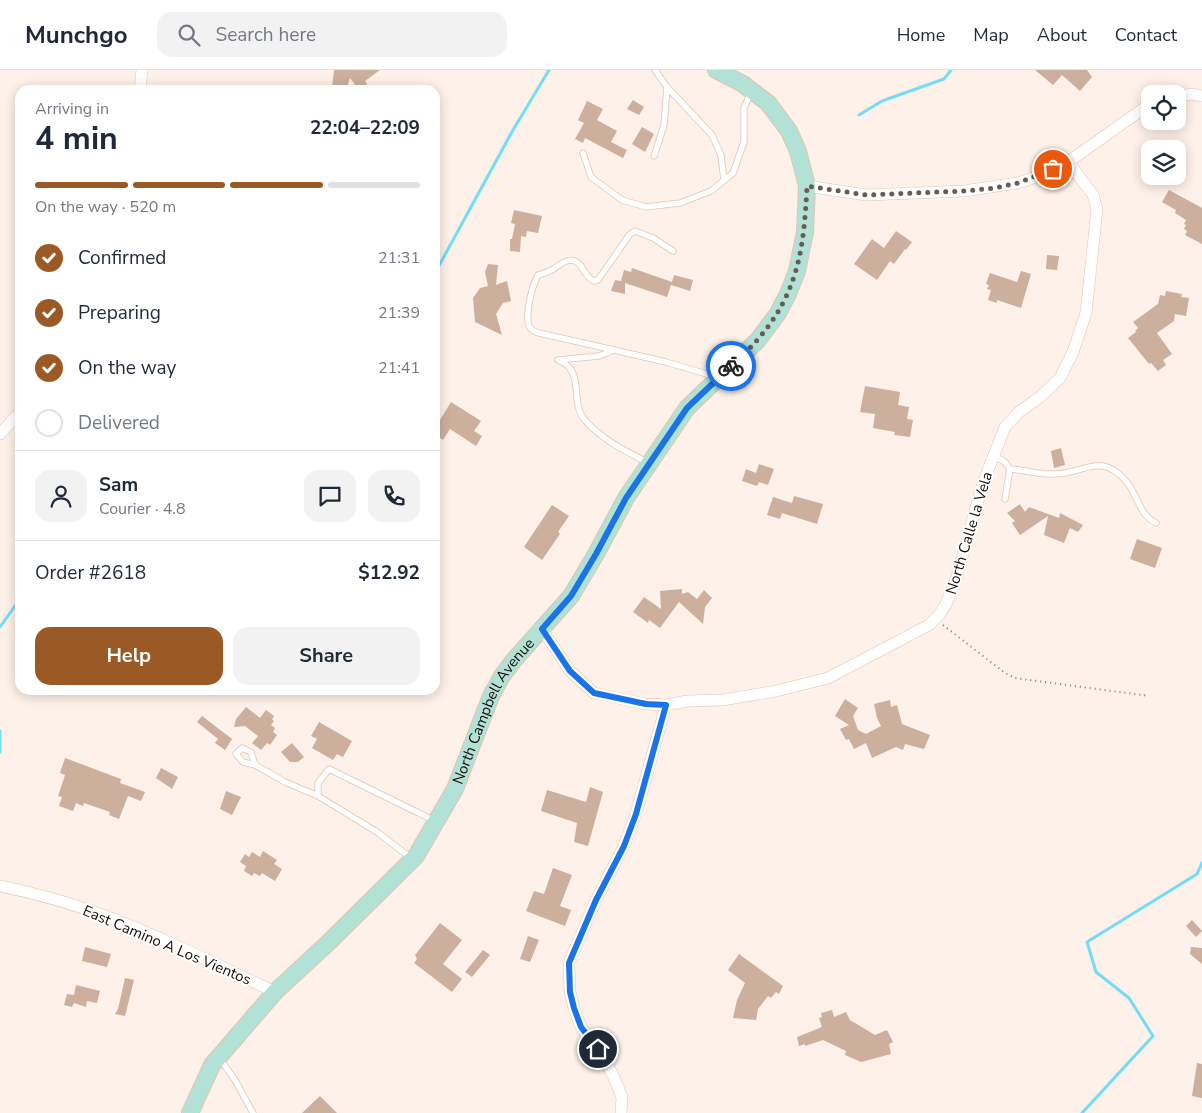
<!DOCTYPE html>
<meta charset="utf-8">
<style>
:root{--surface:#fff;--page:#f2f2f3;--text:#1f2937;--muted:#747a83;--line:#e0e1e3;--accent:#9b5a25}
body{margin:0;font-family:"Nunito Sans",sans-serif;background:var(--page);color:var(--text);height:100vh;display:flex;flex-direction:column;font-size:19px;white-space:nowrap}
*{box-sizing:border-box;margin:0}
p{font-size:16px;color:var(--muted)}
.icon{flex:none;width:28px;height:28px;fill:none;stroke:currentColor;stroke-width:2;stroke-linecap:round;stroke-linejoin:round}
.map{position:relative;flex:1;overflow:hidden}
.drawer{position:absolute;left:15px;top:15px;width:425px;height:610px;display:flex;flex-direction:column;background:var(--surface);border-radius:15px;box-shadow:0 2px 12px #0003}
.drawer>*{flex:none}
.controls{position:absolute;left:1141px;top:15px;display:grid;gap:10px}
.controls a{display:grid;place-items:center;width:45px;height:45px;border-radius:10px;background:var(--surface);box-shadow:0 2px 12px #0003;font-size:25px}
.pin{position:absolute;display:grid;place-items:center;width:42px;height:42px;color:#fff;margin:-21px;border:2px solid #fff;border-radius:50%;box-shadow:0 1px 5px #0007}
.courier{position:absolute;display:grid;place-items:center;width:50px;height:50px;margin:-25px;border:4px solid #1a73e8;border-radius:50%;background:#fff;color:#222;box-shadow:0 1px 6px #0007}
.summary em{font-style:normal;font-weight:700}
.summary div{display:flex;flex-direction:column-reverse}
.summary{display:flex;align-items:center;justify-content:space-between;height:85px;padding:0 20px}
h1{font-size:32px;font-weight:700;line-height:38px}
.bar{display:grid;grid-template-columns:repeat(4,1fr);gap:8px 5px;align-content:center;height:60px;padding:0 20px}
.bar i{height:6px;border-radius:4px;background:var(--line)}
.bar .current{background:var(--accent)}
.bar p{grid-column:span 4}
.line{display:flex;align-items:center;gap:12px;padding:0 20px;border-top:1px solid var(--line)}
.line div{flex:1}
.round{display:grid;place-items:center;flex:none;width:52px;height:52px;border-radius:15px;background:var(--page)}
ol{padding:0 20px;list-style:none}
li{display:flex;align-items:center;gap:15px;height:55px}
li p{margin-inline-start:auto}
li .icon{padding:5px;border-radius:50%;background:var(--accent);color:#fff;stroke-width:4}
li:last-child{color:var(--muted)}
li i{width:28px;height:28px;border:2px solid var(--line);border-radius:50%}
.action{display:flex;gap:10px;margin-top:auto;padding:10px 20px}
.action a{flex:1;height:58px;border-radius:15px;background:var(--accent);color:#fff;font-size:20px;font-weight:700;line-height:58px;text-align:center}
.action a+a{background:var(--page);color:var(--text)}
header{display:flex;align-items:center;gap:30px;box-sizing:border-box;height:70px;padding:0 25px;background:var(--surface);border-bottom:1px solid var(--line)}
header strong{font-size:24px}
nav{display:flex;gap:28px;margin-inline-start:auto;font-size:18px}
.search{width:350px;height:45px;background:var(--page);display:flex;align-items:center;gap:12px;box-sizing:border-box;padding:0 18px;border-radius:15px;color:var(--muted);font-size:19px}
.map>svg:first-child{display:block}
.lines{fill:none;stroke-linecap:round;stroke-linejoin:round}
.stream{stroke:#74dcf5;stroke-width:3}
.building{fill:#cdaf9d}
.lane-casing{stroke:#e2c3b1;stroke-width:7}
.street-casing{stroke:#e2c3b1;stroke-width:12}
.secondary-casing{stroke:#e2c3b1;stroke-width:18}
.path{stroke:#877c75;stroke-width:2;stroke-dasharray:1 4;stroke-linecap:butt}
.lane{stroke:#fff;stroke-width:5.5}
.street{stroke:#fff;stroke-width:11}
.secondary{stroke:#b2e2d5;stroke-width:16}
.done{stroke:#675c55;stroke-width:5;stroke-dasharray:0 9}
.route{stroke:#1a73e8;stroke-width:6}
.labels{text-anchor:middle;stroke-width:4;stroke-linejoin:round;paint-order:stroke}
.street-label{font-size:15px;fill:#150b06;stroke:#fff}
</style>
<header>
<strong>Munchgo</strong>
<div class="search"><svg class="icon" aria-label="search" viewBox="0 0 24 24"><circle cx="10" cy="10" r="6"/><path d="M15 15l6 6"/></svg>Search here</div>
<nav><a>Home</a><a>Map</a><a>About</a><a>Contact</a></nav>
</header>
<div class="map">
<svg width="1202" height="1043" viewBox="0 0 1202 1043">
<rect width="100%" height="100%" fill="#fef1e9"/>
<g class="lines">
<path class="stream" d="M859,45L882,31L944,9L951,0
M435,203L513,60L549,0
M0,557L20,529
M0,661V682
M1082,1043L1153,966L1129,928L1096,902L1087,872L1197,804L1202,793"/>
</g>
<path class="building" d="M334,0H380L365,11L367,14L359,20L350,8L346,20L332,18Z
M1035,0H1087L1092,7L1080,21L1062,5L1053,15Z
M633,30L644,37L639,45L627,39Z
M587,31L603,39L597,50L617,61L611,72L627,80L623,88L585,68L583,73L575,69L584,53L578,50Z
M642,57L654,64L645,82L632,74Z
M1169,120L1202,138V174L1185,165L1187,161L1184,159L1186,155L1184,154L1186,150L1175,143L1176,140L1162,132Z
M514,140L542,146L538,163L527,161L526,167L521,166L520,182L510,181V169H512L515,154L511,153Z
M896,161L912,172L906,180L905,179L894,194L890,191L877,210L854,194L872,169L884,178Z
M1047,185L1059,186L1057,200L1046,199Z
M488,194L498,195L496,215L507,211L511,231L503,233L496,244L502,265L475,252L473,228L480,218L488,216L485,202Z
M632,198L672,212L667,227L625,213V224L611,221L615,210L621,211L624,200L631,202Z
M1021,201L1031,204L1021,238L997,230V233L988,230L991,220L987,219L989,215L986,214L990,203L1017,212Z
M674,205L693,210L690,221L671,215Z
M1166,221L1182,224L1181,227L1189,228L1186,246L1175,244L1174,251L1157,263L1172,284L1163,290L1166,295L1158,301L1151,293L1149,294L1128,268L1136,262L1135,261L1138,258L1133,252L1158,234L1160,225L1165,226Z
M865,316L900,322L898,335L909,337L907,349L913,350L910,367L894,365L895,362L873,358L875,344L860,342Z
M451,332L481,351L474,361L482,366L476,376L450,359L443,370L435,365V358Z
M1061,378L1065,395L1054,398L1051,381Z
M759,394L774,399L768,415L759,412L757,416L742,411L746,399L756,403Z
M794,426L823,434L817,454L782,443L780,449L767,445L773,427L792,433Z
M1020,434L1025,442L1029,437L1059,448L1060,443L1083,455L1078,462L1070,458L1064,473L1044,465L1048,446L1020,465L1012,453L1015,451L1007,443Z
M552,435L569,446L558,462L560,464L542,490L524,477Z
M1137,469L1162,478L1155,498L1130,489Z
M682,519V524L688,522L697,529L704,520L712,528L705,537L703,554L679,532L660,558L649,550L648,553L633,542L644,527L661,539L660,521Z
M845,629L858,638L853,646L858,660L866,664L881,656L877,648L874,634L890,630L891,637L897,635L902,654L930,665L924,679L905,674L903,680L896,677L872,688L866,673L854,679L849,669L846,670L840,659L849,655L835,646Z
M246,637L260,648L266,640L274,646L272,650L274,651L271,655L275,658L273,662L277,665L270,675L267,673L261,680L252,673L258,666L245,656L234,657L236,649Z
M202,646L232,669L225,680L215,673L218,669L197,652Z
M319,652L352,671L343,687L337,684L333,690L312,678L317,669L311,666Z
M292,673L304,687L298,692H290L281,682Z
M65,688L121,709L120,713L145,722L141,731L128,726L119,749L109,745L110,742L84,733L83,736L76,733L73,741L59,736L62,727L58,726L65,705L60,703Z
M161,698L178,707L172,719L156,708Z
M590,717L603,722L588,776L574,772L577,753L541,741L547,720L586,732Z
M226,721L241,727L232,745L220,739Z
M263,781L277,790L274,794L282,799L275,811L262,803L260,806L254,803L252,806L244,801L246,796L240,792L245,784L249,787L252,782L260,787Z
M553,798L572,805L560,836L571,840L565,856L526,841L534,821L544,824Z
M1192,850L1202,861L1196,867L1186,856Z
M440,853L462,870L443,894L462,909L452,922L414,893L417,889L415,885Z
M528,866L539,870L530,892L520,889Z
M85,877L111,884L107,897L82,891Z
M1191,877L1202,878V894L1190,884Z
M483,880L490,885L472,907L465,902Z
M739,884L783,916L779,924L776,922L771,928L768,926L758,939L756,950L733,948L737,930L745,913L728,900Z
M125,908L134,910L125,946L115,944L118,939Z
M76,915L100,921L97,933L87,931L86,937L74,933L72,937L64,935L67,924L74,925Z
M832,940L834,947L846,942L850,950L875,965L887,960L893,972L889,974L891,984L861,992L845,985L846,981L823,970L805,976V974L799,976L797,967L822,957L819,948L822,947L821,943Z
M1197,993L1202,994V1028L1192,1026Z
M320,1026L337,1043H302Z"/>
<g class="lines">
<g class="lane-casing">
<path id="lane" d="M655,0L667,17L712,65L721,85L724,110
M583,83L591,107L622,130L646,137L680,133L711,121L733,103L744,72V38L751,22
M654,86L664,55L667,17
M614,280L539,263C535,262 531,260 529,256C525,243 532,216 538,205C541,204 546,203 550,201C559,197 570,182 581,196C585,202 587,208 594,211L598,210L630,164L635,161L653,168L673,181
M558,290L599,286L614,280L666,292L717,307
M560,291C585,301 570,332 584,349C602,370 625,381 649,393
M994,386L1005,392L1010,399L1005,429
M1010,399C1025,400 1040,405 1056,404C1085,403 1101,382 1126,411C1138,425 1139,445 1156,453
M255,695L251,682L242,678L236,684L243,692L255,695L285,712L318,726L377,762L411,788
M318,726V713L329,699L435,751
M220,989L235,1010L253,1043"/>
</g>
<g class="street-casing">
<path id="street" d="M140,20L142,0
M1178,26L1192,24L1202,26
M807,116L866,125L964,121L1018,113L1039,106L1068,92L1150,34
M0,364L20,342
M542,559L570,601L594,623L645,634L666,635L688,631L722,630L776,621L828,608L929,555L939,545L946,534L957,506L983,413L1005,357L1019,342L1040,327L1060,308L1073,282L1086,243L1097,139L1093,125L1068,92
M0,816C34,823 67,832 100,844C160,866 217,895 275,922
M621,1043L622,1027L613,1005L598,979L581,957L574,938L570,922L569,893L596,830L624,776L636,744L666,635"/>
</g>
<g class="secondary-casing">
<g id="secondary">
<path id="s1" d="M190,1043L212,995L275,922L329,872L416,786L455,719L491,626L502,606L514,590L571,526L596,484L626,428L687,338L758,270L778,243L788,224L797,201L805,162L807,116L798,81L789,61L768,33L743,14L716,0"/>
</g>
</g>
<path class="path" d="M943,555L1005,603L1015,608L1149,626"/>
<use href="#lane" class="lane"/>
<use href="#street" class="street"/>
<use href="#secondary" class="secondary"/>
</g>
<g class="lines">
<path class="done" d="M731,296C740,287 750,279 758,269C799,222 804,176 807,116L866,125L964,121L995,118L1018,113L1053,99"/>
<path class="route" d="M598,979L581,957L574,938L570,922L569,893L596,830L624,776L636,744L666,635L646,634L594,623L570,601L542,559L571,526L596,484L626,428L687,338L731,296"/>
</g>
<g class="labels">
<g class="street-label">
<text transform="translate(969 463) rotate(-73)" y="5">North Calle la Vela</text>
<text dy="5" stroke="none"><textPath href="#s1" startOffset="510">North Campbell Avenue</textPath></text>
<text transform="translate(167 875) rotate(23)" y="5">East Camino A Los Vientos</text>
</g>
</g>
</svg>
<div class="controls">
<a><svg class="icon" aria-label="locate" viewBox="0 0 24 24"><circle cx="12" cy="12" r="6"/><path d="M12 2v4M12 18v4M2 12h4M18 12h4"/></svg></a>
<a><svg class="icon" aria-label="layers" viewBox="0 0 24 24"><path d="M12 4l9 5-9 5-9-5zM3 14l9 5 9-5"/></svg></a>
</div>
<div class="pin" style="left:1053px;top:99px;background:#ea580c"><svg class="icon" aria-label="bag" viewBox="0 0 24 24"><path d="M5 8h14l-1 12H6zM9 8a3 3 0 0 1 6 0"/></svg></div>
<div class="pin" style="left:598px;top:979px;background:#1f2937"><svg class="icon" aria-label="home" viewBox="0 0 24 24"><path d="M3 11l9-7 9 7M6 9v11h12V9"/></svg></div>
<div class="courier" style="left:731px;top:296px"><svg class="icon" aria-label="bike" viewBox="0 0 24 24"><circle cx="6" cy="16" r="4"/><circle cx="18" cy="16" r="4"/><path d="M6 16l4-8h5l3 8M10 8l3 8H6M13 5h3"/></svg></div>
<section class="drawer">
<div class="summary"><div><h1>4 min</h1><p>Arriving in</p></div><em>22:04–22:09</em></div>
<div class="bar"><i class="current"></i><i class="current"></i><i class="current"></i><i></i><p>On the way · 520 m</p></div>
<ol>
<li><svg class="icon" aria-label="check" viewBox="0 0 24 24"><path d="M5 12l5 5 9-10"/></svg>Confirmed<p>21:31</p></li>
<li><svg class="icon" aria-label="check" viewBox="0 0 24 24"><path d="M5 12l5 5 9-10"/></svg>Preparing<p>21:39</p></li>
<li><svg class="icon" aria-label="check" viewBox="0 0 24 24"><path d="M5 12l5 5 9-10"/></svg>On the way<p>21:41</p></li>
<li><i></i>Delivered</li>
</ol>
<div class="line" style="height:90px"><a class="round"><svg class="icon" aria-label="person" viewBox="0 0 24 24"><circle cx="12" cy="8" r="4"/><path d="M4 21q1-7 8-7t8 7"/></svg></a><div><b>Sam</b><p>Courier · 4.8</p></div><a class="round"><svg class="icon" aria-label="chat" viewBox="0 0 24 24"><path d="M4 5h16v11H9l-5 4z"/></svg></a><a class="round"><svg class="icon" aria-label="phone" viewBox="0 0 24 24"><path d="M5 4h4l2 5-3 2q2 4 5 5l2-3 5 2v4C11 20 4 13 5 4z"/></svg></a></div>
<div class="line" style="height:65px"><div>Order #2618</div><b>$12.92</b></div>
<div class="action"><a>Help</a><a>Share</a></div>
</section>
</div>
